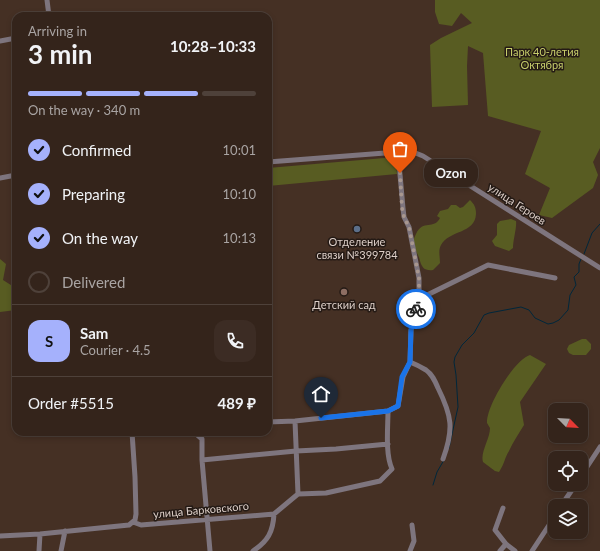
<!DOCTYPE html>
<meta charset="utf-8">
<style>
:root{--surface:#34241b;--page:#3c2c24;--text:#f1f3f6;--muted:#a9a4a3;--line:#4e413a;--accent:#a5b1fc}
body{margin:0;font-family:Lato,sans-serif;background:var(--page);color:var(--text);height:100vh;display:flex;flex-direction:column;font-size:15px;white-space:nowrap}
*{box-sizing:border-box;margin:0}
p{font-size:13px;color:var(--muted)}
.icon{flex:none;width:22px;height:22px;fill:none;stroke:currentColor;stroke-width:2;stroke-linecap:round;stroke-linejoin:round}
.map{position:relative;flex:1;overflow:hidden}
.sheet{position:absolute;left:12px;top:12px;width:260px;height:424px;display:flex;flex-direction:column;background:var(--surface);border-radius:12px;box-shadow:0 2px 6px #0003,0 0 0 1px var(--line)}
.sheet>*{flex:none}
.needle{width:26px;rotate:114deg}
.controls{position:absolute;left:548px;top:403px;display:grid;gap:8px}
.controls a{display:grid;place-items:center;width:40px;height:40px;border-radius:8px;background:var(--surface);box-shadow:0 2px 6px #0003,0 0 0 1px var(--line);font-size:20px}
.pin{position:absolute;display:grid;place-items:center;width:34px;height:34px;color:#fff;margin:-41px -17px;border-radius:50% 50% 50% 0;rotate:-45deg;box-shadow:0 0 4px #0007}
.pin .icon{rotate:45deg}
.courier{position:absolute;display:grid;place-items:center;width:40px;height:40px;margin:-20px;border:3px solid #1a73e8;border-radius:50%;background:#fff;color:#222;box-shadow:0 1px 5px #0007}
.bubble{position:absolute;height:28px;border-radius:12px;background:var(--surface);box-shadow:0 2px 6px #0003,0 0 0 1px var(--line);font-size:13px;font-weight:700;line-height:28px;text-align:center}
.overview em{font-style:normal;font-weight:700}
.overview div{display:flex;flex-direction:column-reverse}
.overview{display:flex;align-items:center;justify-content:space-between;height:68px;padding:0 16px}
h1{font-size:26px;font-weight:700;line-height:30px}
.bar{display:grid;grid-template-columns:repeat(4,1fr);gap:6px 4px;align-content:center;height:48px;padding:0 16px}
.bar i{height:5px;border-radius:3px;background:var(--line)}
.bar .selected{background:var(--accent)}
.bar p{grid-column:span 4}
.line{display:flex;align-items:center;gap:10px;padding:0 16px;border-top:1px solid var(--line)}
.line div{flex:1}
.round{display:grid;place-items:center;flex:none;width:42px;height:42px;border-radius:12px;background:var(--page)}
ol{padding:0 16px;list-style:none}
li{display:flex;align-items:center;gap:12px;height:44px}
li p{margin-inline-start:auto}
li .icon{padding:4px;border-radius:50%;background:var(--accent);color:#111;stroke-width:4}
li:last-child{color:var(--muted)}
li i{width:22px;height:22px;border:2px solid var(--line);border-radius:50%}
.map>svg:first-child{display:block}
.green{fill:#585c22}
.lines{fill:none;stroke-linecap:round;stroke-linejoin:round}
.stream{stroke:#00273b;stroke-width:1}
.minor{stroke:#7e757e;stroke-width:5}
.done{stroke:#a8978f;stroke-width:4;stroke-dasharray:0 7.2}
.route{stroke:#1a73e8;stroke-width:5}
.service-dot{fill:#5c6f8a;stroke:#241a15;stroke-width:1.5}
.education-dot{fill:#8d6e63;stroke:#241a15;stroke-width:1.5}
.labels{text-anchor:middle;stroke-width:3;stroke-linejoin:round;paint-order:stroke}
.park-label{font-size:11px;fill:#c7ce6b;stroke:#241a15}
.street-label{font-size:11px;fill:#ddcfc8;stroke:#241a15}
.poi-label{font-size:11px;fill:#ddcfc8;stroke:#241a15}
</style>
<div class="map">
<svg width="600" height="551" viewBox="0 0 600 551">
<rect width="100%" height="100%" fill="#453024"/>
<path class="green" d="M435,0H600V148L593,162L598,175L593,188L552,218L539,215L550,188L525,174L541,131L488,116L483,53L468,46L467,66L468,105L432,107L430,45L441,38L472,23L461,13L452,26L439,24L435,12Z
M396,157L397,174L268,186V168Z
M470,200C474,204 476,207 476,214C475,234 449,230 441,245C438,250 440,257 440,263L433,270C425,271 422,268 420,261C419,255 414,249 413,243C413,240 415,236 416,234C423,219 434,230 440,218L437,216L440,211L448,209L451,205H456L460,208L463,207Z
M511,219L516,221C517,227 513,240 513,248L509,251L495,246L492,241L497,235V224L500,221Z
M0,259L6,264L3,280L14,287H16V310L0,312Z
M582,339H586L591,344V349L586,355H573L569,353L567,349L569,345Z
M530,355L546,364L520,402L524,425C519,433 513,442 509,451C504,459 505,463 499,472L495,471L483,462C480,452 490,439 490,428L487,423C486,406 515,359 530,355Z"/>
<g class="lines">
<path class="stream" d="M584,254L592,233L600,224
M449,448L458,407L456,375L454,362L455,357L462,345L474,333L484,315L489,313L521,307L529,310L535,318L548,324L553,323L559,320L568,310L570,295L576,285L574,277L579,272V264L581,259
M433,485L437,472L444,460"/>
<path class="minor" d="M47,0L49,16
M0,41L16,38
M268,162L398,152H413L423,156L600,268
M0,178L16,175
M419,299L488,265L555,278
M410,362C415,364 421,367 426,370C432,374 435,381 438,388C452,416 454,429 443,459
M295,421L298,494
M268,422L295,421L388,411L398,406L403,377L410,362L411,330L419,299V278L409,227L404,217L403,208L398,152
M194,432L202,439V460L210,551
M132,434L151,432
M202,460L296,451L336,449L388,444
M581,476L600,447
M561,506L576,484
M503,508L495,530L506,544L515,551
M133,522L141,525L274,514L298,494L326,493L380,481L392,469C385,454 388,427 388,411
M0,536L40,534L129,525L135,520L136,514L135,477L132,432
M39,551L40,534
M61,551L65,531
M253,551C268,541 273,532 274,514
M410,551L414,541L412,525
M500,551L506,544
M532,551L555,516"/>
</g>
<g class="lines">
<path class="done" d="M400,173L402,208L404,217L409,227L419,278V299L416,309"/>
<path class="route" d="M321,418L388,411L398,406L402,377L410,362L411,330L416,309"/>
</g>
<circle class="service-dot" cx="357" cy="229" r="4"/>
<circle class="education-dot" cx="344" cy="292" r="4"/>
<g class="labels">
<g class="park-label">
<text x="542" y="56">Парк 40-летия<tspan x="542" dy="13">Октября</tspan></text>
</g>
<g class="street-label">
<text transform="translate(517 204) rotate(33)" y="4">улица Героев</text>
<text transform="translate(201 510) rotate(-5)" y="4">улица Барковского</text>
</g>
<g class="poi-label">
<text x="357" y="246">Отделение<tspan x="357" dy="13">связи №399784</tspan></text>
<text x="344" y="309">Детский сад</text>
</g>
</g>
</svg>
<div class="controls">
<a><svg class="needle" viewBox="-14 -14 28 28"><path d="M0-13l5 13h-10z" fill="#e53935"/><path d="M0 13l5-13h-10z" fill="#a9a4a3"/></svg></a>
<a><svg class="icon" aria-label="locate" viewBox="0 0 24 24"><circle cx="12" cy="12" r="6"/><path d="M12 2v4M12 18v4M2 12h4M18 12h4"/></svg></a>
<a><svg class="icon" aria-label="layers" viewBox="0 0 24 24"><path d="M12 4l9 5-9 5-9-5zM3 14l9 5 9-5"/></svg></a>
</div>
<div class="pin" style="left:400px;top:173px;background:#ea580c"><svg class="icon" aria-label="bag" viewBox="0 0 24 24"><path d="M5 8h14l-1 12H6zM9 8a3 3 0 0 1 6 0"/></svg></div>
<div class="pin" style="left:321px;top:418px;background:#1f2937"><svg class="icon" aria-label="home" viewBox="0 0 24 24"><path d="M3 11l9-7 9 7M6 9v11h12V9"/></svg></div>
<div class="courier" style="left:416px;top:309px"><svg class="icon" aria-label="bike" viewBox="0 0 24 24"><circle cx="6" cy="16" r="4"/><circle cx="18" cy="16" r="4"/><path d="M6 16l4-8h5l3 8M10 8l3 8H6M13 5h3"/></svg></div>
<div class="bubble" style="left:424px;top:159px;width:54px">Ozon</div>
<section class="sheet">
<div class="overview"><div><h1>3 min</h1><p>Arriving in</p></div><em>10:28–10:33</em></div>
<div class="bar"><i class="selected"></i><i class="selected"></i><i class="selected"></i><i></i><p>On the way · 340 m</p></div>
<ol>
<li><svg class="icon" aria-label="check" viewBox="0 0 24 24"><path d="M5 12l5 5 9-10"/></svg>Confirmed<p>10:01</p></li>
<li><svg class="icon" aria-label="check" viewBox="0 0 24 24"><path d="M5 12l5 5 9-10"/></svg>Preparing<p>10:10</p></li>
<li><svg class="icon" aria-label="check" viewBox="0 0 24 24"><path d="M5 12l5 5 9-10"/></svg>On the way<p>10:13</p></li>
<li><i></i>Delivered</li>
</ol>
<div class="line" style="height:72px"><b class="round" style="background:var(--accent);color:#111">S</b><div><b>Sam</b><p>Courier · 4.5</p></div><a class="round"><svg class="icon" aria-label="phone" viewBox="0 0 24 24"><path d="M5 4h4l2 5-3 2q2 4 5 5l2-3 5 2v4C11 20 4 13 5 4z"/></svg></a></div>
<div class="line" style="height:52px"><div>Order #5515</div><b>489 ₽</b></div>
</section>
</div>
